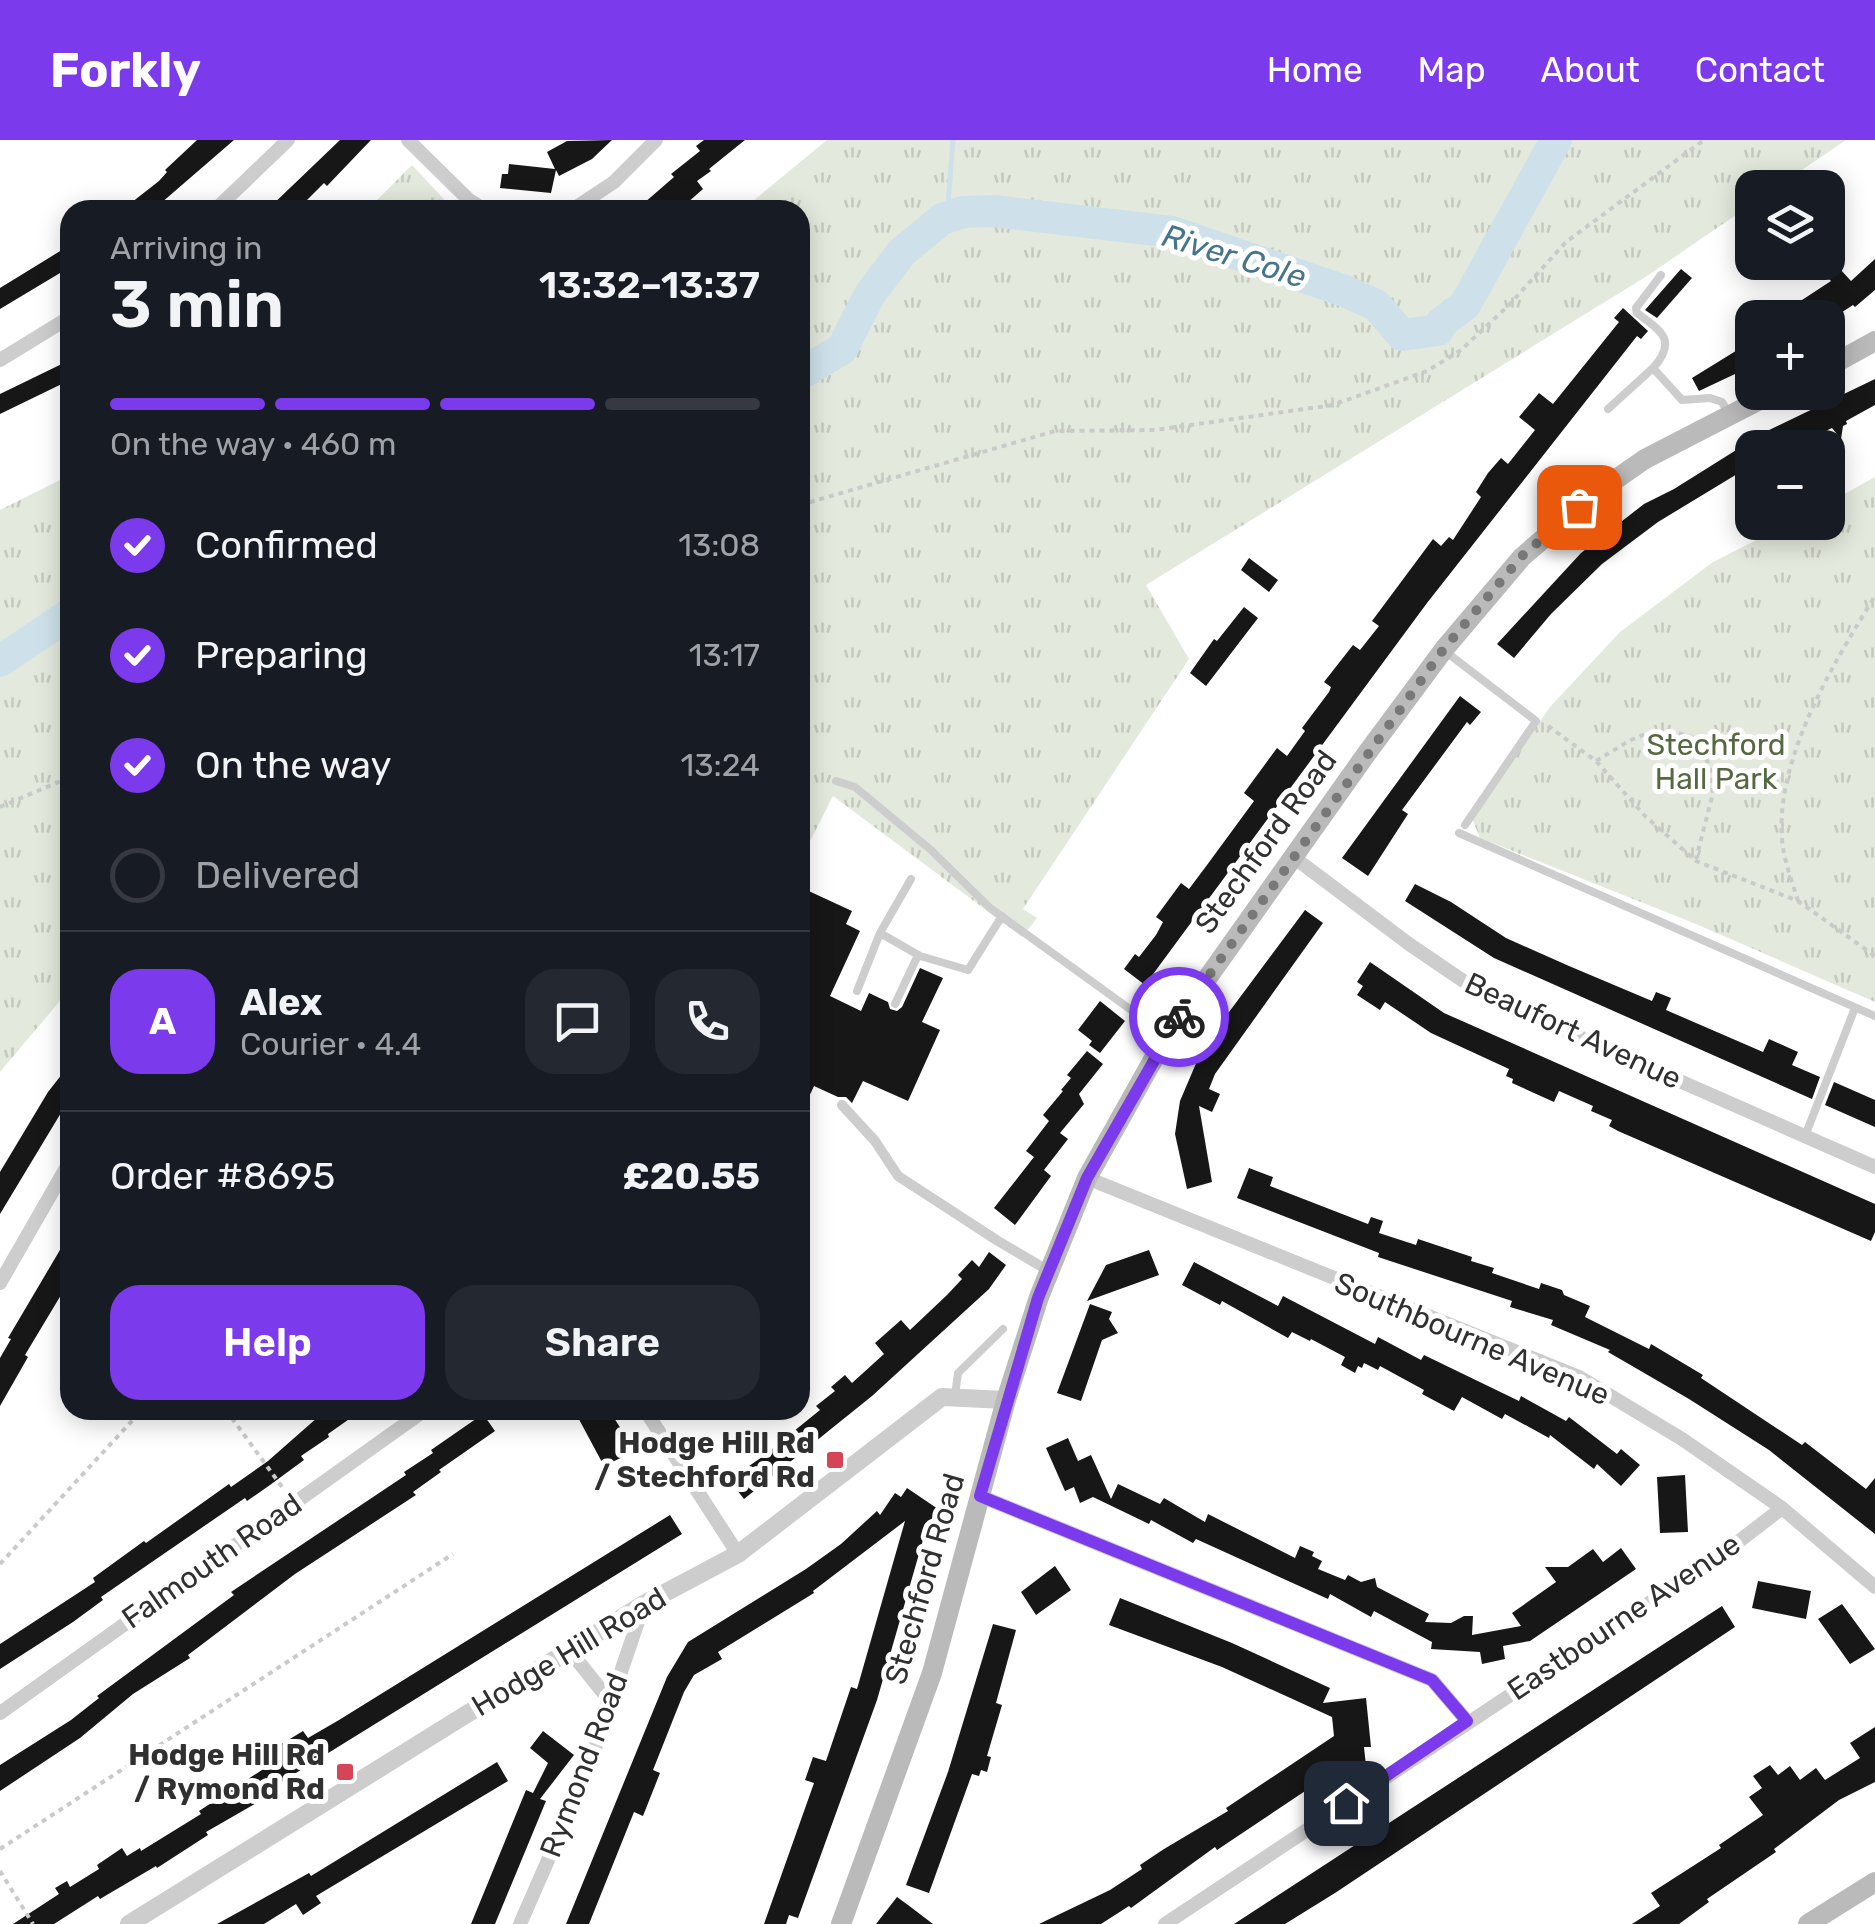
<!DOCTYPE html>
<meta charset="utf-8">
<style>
:root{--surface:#171b24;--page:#242831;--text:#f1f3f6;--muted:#9ea1a6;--line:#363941;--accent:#7c3aed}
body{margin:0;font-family:Rubik,sans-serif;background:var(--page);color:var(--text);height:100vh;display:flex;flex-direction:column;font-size:38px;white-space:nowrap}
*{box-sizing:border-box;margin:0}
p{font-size:32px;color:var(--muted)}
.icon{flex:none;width:55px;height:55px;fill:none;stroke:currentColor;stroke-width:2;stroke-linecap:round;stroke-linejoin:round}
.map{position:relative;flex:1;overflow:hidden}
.panel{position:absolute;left:60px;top:60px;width:750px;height:1220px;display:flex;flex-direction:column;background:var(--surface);border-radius:30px;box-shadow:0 5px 25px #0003}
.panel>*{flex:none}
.tools{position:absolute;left:1735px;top:30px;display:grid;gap:20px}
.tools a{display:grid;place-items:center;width:110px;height:110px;border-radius:20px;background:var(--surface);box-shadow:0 5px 25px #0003;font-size:50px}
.pin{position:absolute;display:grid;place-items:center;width:85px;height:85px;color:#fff;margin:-42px;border-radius:20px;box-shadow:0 5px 15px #0006}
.courier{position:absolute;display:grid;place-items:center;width:100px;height:100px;margin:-50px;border:8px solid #7c3aed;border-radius:50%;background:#fff;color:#222;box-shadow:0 2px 12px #0007}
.headline em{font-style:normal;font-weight:600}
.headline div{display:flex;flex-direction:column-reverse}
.headline{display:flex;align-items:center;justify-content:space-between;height:170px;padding:0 50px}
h1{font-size:65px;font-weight:600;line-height:75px}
.bar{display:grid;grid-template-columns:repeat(4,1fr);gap:15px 10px;align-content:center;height:120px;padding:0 50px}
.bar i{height:12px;border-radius:8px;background:var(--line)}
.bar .on{background:var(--accent)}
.bar p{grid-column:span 4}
.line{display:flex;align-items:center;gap:25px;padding:0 50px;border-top:2px solid var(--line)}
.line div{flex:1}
.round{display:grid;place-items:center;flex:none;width:105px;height:105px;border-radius:30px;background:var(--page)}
ol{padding:0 50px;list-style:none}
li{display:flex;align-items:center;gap:30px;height:110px}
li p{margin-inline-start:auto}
li .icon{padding:10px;border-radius:50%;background:var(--accent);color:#fff;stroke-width:4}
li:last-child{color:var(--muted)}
li i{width:55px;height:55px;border:5px solid var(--line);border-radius:50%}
.action{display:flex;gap:20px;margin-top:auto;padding:20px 50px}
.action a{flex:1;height:115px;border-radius:30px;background:var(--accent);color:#fff;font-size:40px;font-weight:600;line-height:115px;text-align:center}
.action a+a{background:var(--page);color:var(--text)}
header{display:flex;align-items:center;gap:60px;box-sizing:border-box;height:140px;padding:0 50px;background:var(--accent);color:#fff}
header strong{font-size:48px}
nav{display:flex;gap:55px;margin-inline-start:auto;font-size:35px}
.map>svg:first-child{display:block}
.park{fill:url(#park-tufts)}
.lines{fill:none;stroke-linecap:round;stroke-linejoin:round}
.stream{stroke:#cee1ea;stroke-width:5}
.river{stroke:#cee1ea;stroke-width:32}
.building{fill:#171717}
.path{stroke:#cacaca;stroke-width:4;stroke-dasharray:5 5;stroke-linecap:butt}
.service{stroke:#cdcdcd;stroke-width:8}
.pedestrian{stroke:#cdcdcd;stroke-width:10}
.minor{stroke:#cdcdcd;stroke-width:14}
.tertiary{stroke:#cdcdcd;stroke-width:18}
.secondary{stroke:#bababa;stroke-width:20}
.done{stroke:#787878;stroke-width:10;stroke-dasharray:0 18}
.route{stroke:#7c3aed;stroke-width:12}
.poi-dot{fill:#d64457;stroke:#fff;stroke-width:4}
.labels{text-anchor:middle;stroke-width:10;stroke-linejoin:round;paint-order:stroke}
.park-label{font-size:30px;fill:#566841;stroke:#fff}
.street-label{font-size:30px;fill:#303030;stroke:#fff}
.poi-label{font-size:30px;font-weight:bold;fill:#303030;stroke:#fff;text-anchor:end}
.water-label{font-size:32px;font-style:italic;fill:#45748c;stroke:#fff}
</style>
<header>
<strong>Forkly</strong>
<nav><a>Home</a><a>Map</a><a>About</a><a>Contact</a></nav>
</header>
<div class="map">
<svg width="1875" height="1784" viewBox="0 0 1875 1784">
<defs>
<pattern id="park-tufts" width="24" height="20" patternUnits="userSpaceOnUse" patternTransform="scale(2.5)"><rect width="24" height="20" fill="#e4e9dd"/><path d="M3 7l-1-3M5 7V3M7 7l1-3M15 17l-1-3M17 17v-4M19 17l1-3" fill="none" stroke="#c4c8be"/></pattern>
</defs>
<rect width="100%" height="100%" fill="#fff"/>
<path class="park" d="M827,0H1846L1777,47L1752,48V64L1647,136L1146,445L1189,519L1023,769L1037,778L1022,797L833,656L800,721V70H742Z
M412,25L454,70H367Z
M70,335V849L0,932V370Z
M1875,337V862L1696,784L1480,698L1472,678L1550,567L1620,492L1713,422L1790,383L1828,382V363Z"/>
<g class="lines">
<path class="stream" d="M947,77L953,0"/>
<path class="river" d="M800,234L842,209L870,154L902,112L942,79L963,72L994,71L1172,92L1342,150L1376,165L1402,195L1438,190L1441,183L1465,165L1556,0
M0,521L70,474"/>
</g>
<path class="building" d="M197,0H234L153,70H122L159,41L167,32L165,30Z
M340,0H371L327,46L324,43L297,70H267Z
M612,0L592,19L559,36L556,30L551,53L500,48L502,34H508L509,24L555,29L547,12L567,1Z
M704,0H745L709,29L711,31L697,41L703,49L679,70H636L674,37L671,34L700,11L696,6Z
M70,105V127L0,169V148Z
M1875,119V150L1855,167L1853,165L1833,178H1783L1805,165L1802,160L1831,141L1829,139L1840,129L1851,141Z
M1681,129L1692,138L1657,178L1645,170Z
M1623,168L1648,191L1641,199L1637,196L1427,463L1145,845L1124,829L1135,814L1139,817L1156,795L1163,782L1156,777L1181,743L1189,749L1207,725L1254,661L1244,653L1277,608L1287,616L1305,591L1302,588L1329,552L1331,547L1324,542L1353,505L1360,510L1379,486L1372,481L1433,399L1441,406L1449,397L1453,400L1481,357L1476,352L1488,333L1501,318L1508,324L1535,290L1519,277L1539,253L1553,264L1619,182L1614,178Z
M1752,201V226L1699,251L1692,238Z
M70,220V240L0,274V254Z
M1875,239V265L1846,281L1847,284L1843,286L1841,299L1832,288L1789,308H1752V325L1658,382L1602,424L1551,474L1514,518L1497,504L1581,413L1644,364L1674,349L1765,292Z
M1249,418L1278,440L1269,452L1241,430Z
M1244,467L1258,478L1206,546L1190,533L1214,499L1217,501Z
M1460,556L1481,572L1470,585L1467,582L1402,670L1408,674L1368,736L1342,718Z
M1415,744L1451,762L1506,798L1569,826L1652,861L1656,852L1671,858L1666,870L1763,912L1769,899L1798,912L1792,925L1820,937L1812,959L1494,818L1405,761Z
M800,747L852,771L846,784L860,791L830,856L861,871L869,853L888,862L890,869L897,871L902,867L920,828L943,838L922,882L940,890L908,961L863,941L852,963L846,957H838L814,946L800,976Z
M1305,770L1323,783L1215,934L1209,949L1220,954L1212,972L1199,966L1212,1042L1187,1049L1175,994L1180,961L1203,907Z
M1370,822L1444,873L1875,1064V1092L1871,1101L1618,991L1609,986L1612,980L1591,971L1593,966L1559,951L1554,962L1512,943L1513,939L1506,936L1509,929L1431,893L1385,862L1380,870L1357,855L1363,846L1357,842Z
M1100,861L1125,881L1100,913L1089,905L1092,901L1078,890Z
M1087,911L1103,924L1079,954L1084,964L1060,993L1068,999L1044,1030L1051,1036L1015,1085L994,1068L1034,1017L1026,1011L1049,981L1043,975L1063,951L1061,950L1071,938L1067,935Z
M70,924V958L0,1074V1032L48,952Z
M1834,942L1875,960V987L1825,965Z
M1249,1028L1273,1037L1270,1046L1368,1084L1371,1077L1383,1081L1379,1093L1416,1105L1418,1099L1472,1117L1471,1121L1494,1128L1492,1133L1539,1149L1541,1143L1562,1150L1564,1155L1590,1166L1585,1177L1649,1209L1651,1204L1703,1235L1701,1238L1802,1305L1805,1302L1866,1349L1875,1338V1394L1769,1310L1689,1259L1608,1212L1610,1210L1551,1185L1553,1180L1510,1167L1512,1161L1378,1117L1379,1113L1237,1058Z
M70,1093V1140L25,1215L28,1217L0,1266V1218L11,1199L8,1198Z
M1149,1110L1159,1135L1087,1161L1106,1125Z
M989,1112L1006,1125L989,1149L872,1256L744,1359L729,1340L762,1317L820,1270L816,1266L835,1251L831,1247L845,1235L852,1243L884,1214L875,1203L901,1180L910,1190L947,1155L962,1139L958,1135L972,1120L979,1127Z
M1194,1122L1278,1166L1283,1156L1375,1204L1378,1197L1421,1220L1424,1215L1519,1261L1521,1256L1566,1281L1569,1277L1617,1314L1621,1309L1640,1325L1621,1346L1597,1324L1594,1329L1550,1295L1549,1298L1505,1274L1502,1279L1462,1257L1454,1271L1422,1254L1424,1250L1380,1226L1378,1230L1364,1223L1362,1228L1358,1226L1355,1233L1341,1225L1345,1217L1311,1199L1310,1201L1292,1192L1288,1198L1222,1161L1220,1165L1182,1145Z
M1090,1164L1112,1172L1109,1179L1118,1193L1102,1200L1081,1261L1057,1253Z
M326,1270H362L328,1294L329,1297L301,1316L304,1320L270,1345L247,1361L245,1358L101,1457L103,1460L73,1482L0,1529V1504L95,1442L93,1438L144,1401L146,1403L229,1344L231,1347L268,1321Z
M574,1270H609L635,1311L604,1326Z
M483,1274L495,1291L439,1330L441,1332L413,1352L416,1355L295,1434L188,1515L190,1518L133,1554L80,1598L0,1651V1625L71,1580L99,1558L97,1556L234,1455L231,1452L406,1335L404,1332L433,1313L431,1310Z
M1068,1298L1078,1321L1091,1315L1111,1359L1118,1344L1160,1364L1164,1358L1205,1382L1208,1374L1295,1418L1300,1406L1314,1412L1312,1416L1322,1421L1318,1429L1345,1440L1348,1435L1361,1442L1375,1438L1377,1447L1429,1474L1425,1482L1451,1483L1464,1476H1473L1472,1495L1521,1486L1512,1473L1556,1442L1545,1427H1568L1593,1409L1603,1422L1621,1408L1636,1429L1530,1501L1503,1506L1505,1519L1482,1524L1480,1512L1431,1509L1432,1502L1374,1471L1371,1477L1330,1454L1328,1459L1196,1399L1193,1403L1151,1380L1149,1384L1093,1357L1080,1363L1074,1347L1065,1351L1046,1308Z
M1685,1335L1688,1392L1660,1393L1657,1337Z
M907,1348L938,1369L927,1386L877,1560L798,1778L789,1775L786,1784H764L814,1643L805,1640L813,1617L826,1621L851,1547L857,1549L905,1381L813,1451L814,1453L718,1512L722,1519L694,1535L684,1552L653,1630L660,1633L643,1676L634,1672L589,1784H566L667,1537L688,1502L806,1429L841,1404L877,1371L880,1375L895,1353L901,1357Z
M670,1375L682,1394L262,1654L265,1658L206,1692L208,1695L157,1728L156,1726L100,1759L98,1756L54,1784H13L59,1754L55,1748L67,1741L70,1747L99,1729L97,1725L122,1708L127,1716L140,1708L141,1711L201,1674L199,1671L268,1626L262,1616L303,1591L308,1598L339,1580Z
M1055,1426L1071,1450L1036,1475L1021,1452Z
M1758,1441L1811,1451L1806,1479L1752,1468Z
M1120,1458L1232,1503L1330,1548L1323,1563L1366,1558L1371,1607H1364L1366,1626L1352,1638L1344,1625L1217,1710L1215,1707L1131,1768L1129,1766L1101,1784H1039L1110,1750L1142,1729L1140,1725L1164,1709L1228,1671L1226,1668L1334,1596L1332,1577L1222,1527L1109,1485Z
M1842,1464L1875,1509L1850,1524L1818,1479Z
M1722,1466L1735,1487L1335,1753L1285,1784H1234Z
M993,1484L1016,1490L996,1563L1002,1565L987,1616L991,1617L987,1632L981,1630L979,1636L972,1634L929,1753L906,1745L948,1632Z
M1875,1587V1642L1839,1660L1774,1709L1776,1712L1707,1759L1709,1762L1679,1784H1632L1660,1766L1651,1753L1721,1708L1719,1705L1763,1675L1749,1657L1762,1648L1753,1636L1770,1625L1778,1635L1790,1626L1800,1640L1816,1628L1825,1640L1860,1618L1850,1603Z
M543,1591L574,1615L540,1659L546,1661L495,1784H471L526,1650L533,1653L548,1623L530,1608Z
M497,1622L508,1641L316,1756L321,1763L303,1775L296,1764L264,1784H217L309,1733L311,1736Z
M897,1757L908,1765L933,1784H876Z"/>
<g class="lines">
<path class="path" d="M800,365L1055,291L1155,290L1333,265L1427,231L1461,210L1508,166L1566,102L1704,0
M1548,586L1596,621L1645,676L1696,721L1798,761L1875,816
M1596,621C1633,599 1650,582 1694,598L1710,626L1713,653L1696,719
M0,667L70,637
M1798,761C1793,744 1786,726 1783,708C1771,625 1833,524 1875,456
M226,1270L285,1351
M0,1424L142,1270
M0,1709L453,1414
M0,1731L33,1784"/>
<path class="service" d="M1661,135L1636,168L1637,173C1661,191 1678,200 1653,228L1682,260L1710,258L1722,262L1729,275
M1608,269L1653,228
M1446,512L1536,581L1465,685
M836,641L855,647L931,710L990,768L1163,893
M1459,693L1875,876
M911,739L880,793L920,816L968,830L1002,776
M857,851L880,793
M895,864L918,815
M1805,996L1855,868
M955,1255L958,1233L1003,1189"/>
<path class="pedestrian" d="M842,965L875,1001L898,1036L998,1101L1049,1131"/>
<path class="minor" d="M408,0L469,60L485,70
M215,70L288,0
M572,70L614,42L656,0
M0,220L70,177
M1292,716L1409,804L1484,855L1875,1027
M1087,1038L1579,1237L1682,1299L1782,1368L1875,1447
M0,1143L70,1021
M645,1270L738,1414
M980,1356L1432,1540L1467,1581
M569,1510L610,1561
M0,1573L425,1270
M520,1784L588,1629L644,1464
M1165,1784L1720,1416L1782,1368"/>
<path class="tertiary" d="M129,1784L644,1464L738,1414L942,1257L1006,1260"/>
<path class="secondary" d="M1828,227L1875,201
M841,1784L932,1533L1006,1260L1039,1157L1087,1038L1167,895L1367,613L1445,508L1522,417L1599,351L1645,319L1775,252
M1808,1784L1875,1742"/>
</g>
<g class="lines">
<path class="done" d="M1179,877L1443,510L1522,416L1579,367"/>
<path class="route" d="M1179,877L1087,1038L1038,1158L980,1356L1432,1540L1467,1581L1346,1663"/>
</g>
<g class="poi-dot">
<rect x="825" y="1310" width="20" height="20" rx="5"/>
<rect x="335" y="1622" width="20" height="20" rx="5"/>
</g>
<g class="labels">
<g class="park-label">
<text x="1716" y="615">Stechford<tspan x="1716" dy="34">Hall Park</tspan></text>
</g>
<g class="street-label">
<text transform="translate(1266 702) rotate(-54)" y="10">Stechford Road</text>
<text transform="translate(1573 891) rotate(25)" y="10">Beaufort Avenue</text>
<text transform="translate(1472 1199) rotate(23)" y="10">Southbourne Avenue</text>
<text transform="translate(212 1421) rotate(-35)" y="10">Falmouth Road</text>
<text transform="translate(925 1439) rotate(-74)" y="10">Stechford Road</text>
<text transform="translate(1624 1477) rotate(-34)" y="10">Eastbourne Avenue</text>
<text transform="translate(569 1512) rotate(-31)" y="10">Hodge Hill Road</text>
<text transform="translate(584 1625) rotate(-69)" y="10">Rymond Road</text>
</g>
<g class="poi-label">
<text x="815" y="1313">Hodge Hill Rd<tspan x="815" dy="34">/ Stechford Rd</tspan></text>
<text x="325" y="1625">Hodge Hill Rd<tspan x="325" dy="34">/ Rymond Rd</tspan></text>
</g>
<g class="water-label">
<text transform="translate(1234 116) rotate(17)" y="11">River Cole</text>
</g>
</g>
</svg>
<div class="tools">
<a><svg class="icon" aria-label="layers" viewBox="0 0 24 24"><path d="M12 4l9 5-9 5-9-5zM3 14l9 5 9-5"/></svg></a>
<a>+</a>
<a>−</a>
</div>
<div class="pin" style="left:1579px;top:367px;background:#ea580c"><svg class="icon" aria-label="bag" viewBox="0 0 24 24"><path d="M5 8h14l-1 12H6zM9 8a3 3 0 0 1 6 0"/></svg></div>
<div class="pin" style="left:1346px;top:1663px;background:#1f2937"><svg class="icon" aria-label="home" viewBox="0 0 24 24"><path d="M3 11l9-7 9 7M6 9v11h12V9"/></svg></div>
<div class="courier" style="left:1179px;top:877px"><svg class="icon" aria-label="bike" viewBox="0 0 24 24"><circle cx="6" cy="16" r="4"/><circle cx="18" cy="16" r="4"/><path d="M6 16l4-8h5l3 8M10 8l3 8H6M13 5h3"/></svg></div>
<section class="panel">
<div class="headline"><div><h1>3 min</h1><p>Arriving in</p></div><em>13:32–13:37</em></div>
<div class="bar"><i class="on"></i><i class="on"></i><i class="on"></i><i></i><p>On the way · 460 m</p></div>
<ol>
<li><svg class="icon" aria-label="check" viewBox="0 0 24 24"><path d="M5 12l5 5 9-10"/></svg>Confirmed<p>13:08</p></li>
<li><svg class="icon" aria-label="check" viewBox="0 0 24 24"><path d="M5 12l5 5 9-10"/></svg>Preparing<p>13:17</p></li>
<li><svg class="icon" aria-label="check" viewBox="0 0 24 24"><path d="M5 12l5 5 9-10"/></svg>On the way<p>13:24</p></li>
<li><i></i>Delivered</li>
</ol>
<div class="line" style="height:180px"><b class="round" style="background:var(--accent);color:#fff">A</b><div><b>Alex</b><p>Courier · 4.4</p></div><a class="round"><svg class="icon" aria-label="chat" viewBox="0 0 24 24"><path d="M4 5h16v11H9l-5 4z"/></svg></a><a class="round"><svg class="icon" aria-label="phone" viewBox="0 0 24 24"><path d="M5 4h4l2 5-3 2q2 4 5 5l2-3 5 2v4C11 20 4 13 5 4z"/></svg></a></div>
<div class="line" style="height:130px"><div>Order #8695</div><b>£20.55</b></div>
<div class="action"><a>Help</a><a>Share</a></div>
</section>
</div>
